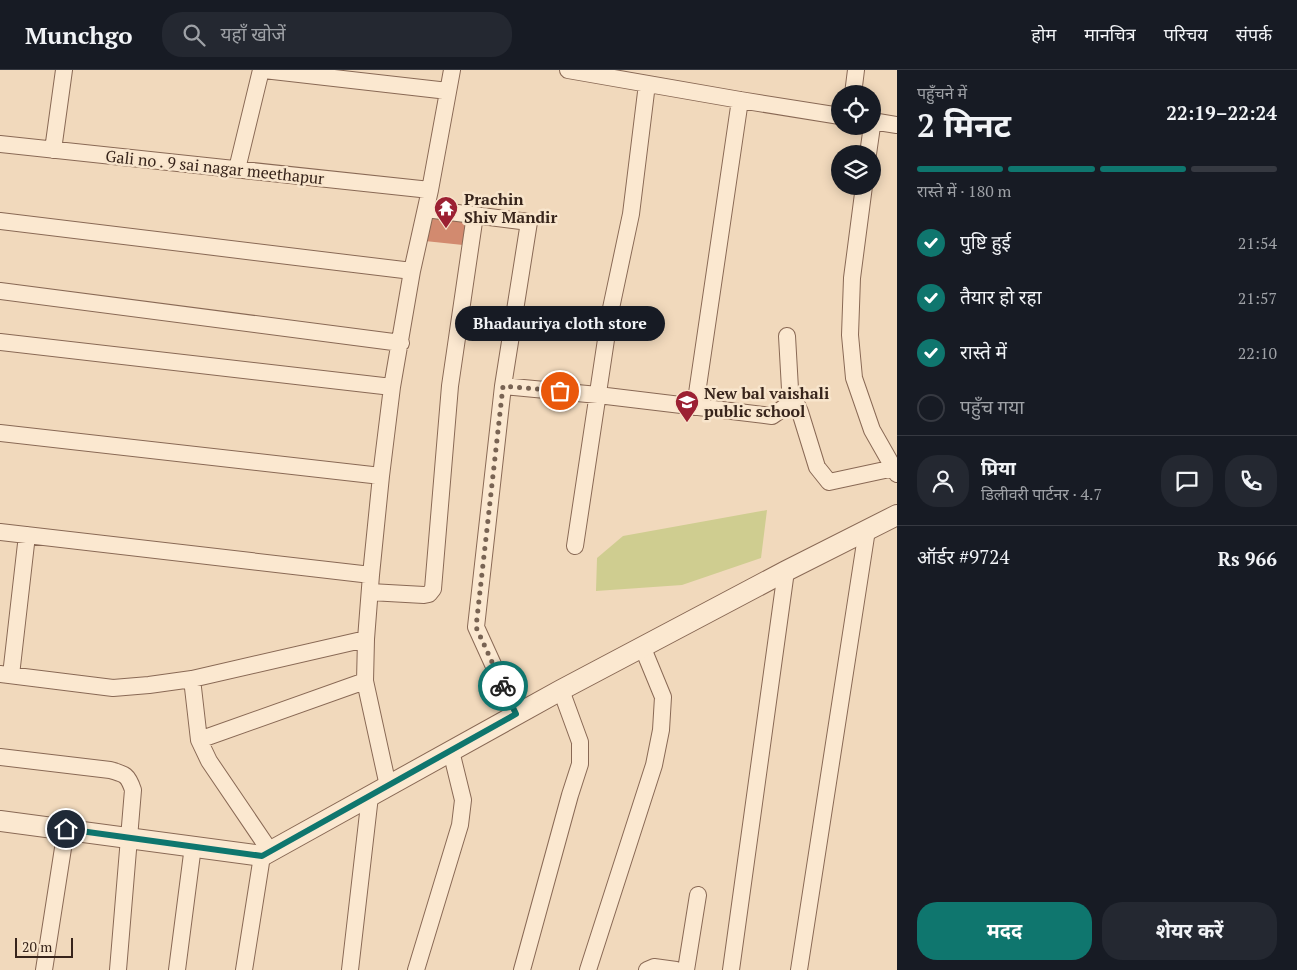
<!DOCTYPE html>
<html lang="hi">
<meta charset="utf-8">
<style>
:root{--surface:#171b24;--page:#242831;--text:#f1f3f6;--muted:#9ea1a6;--line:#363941;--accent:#0f766e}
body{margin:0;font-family:"PT Serif","Noto Sans Devanagari",serif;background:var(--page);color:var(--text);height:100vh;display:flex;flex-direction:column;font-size:19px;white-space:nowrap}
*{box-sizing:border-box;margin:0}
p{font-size:16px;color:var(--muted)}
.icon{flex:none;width:28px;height:28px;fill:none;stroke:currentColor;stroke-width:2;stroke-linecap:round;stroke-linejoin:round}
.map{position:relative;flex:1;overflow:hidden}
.sheet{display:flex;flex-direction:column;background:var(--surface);width:400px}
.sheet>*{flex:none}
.fabs{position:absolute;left:831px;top:15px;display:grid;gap:10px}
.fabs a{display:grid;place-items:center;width:50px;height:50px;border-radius:50%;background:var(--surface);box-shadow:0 2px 12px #0003;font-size:25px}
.scale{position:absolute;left:15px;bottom:12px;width:58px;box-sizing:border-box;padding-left:5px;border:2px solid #37241b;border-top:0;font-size:14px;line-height:18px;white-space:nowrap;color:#37241b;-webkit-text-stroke:4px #f8e5cc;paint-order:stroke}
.pin{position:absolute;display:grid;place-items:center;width:42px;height:42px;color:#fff;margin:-21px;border:2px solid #fff;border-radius:50%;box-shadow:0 1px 5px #0007}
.courier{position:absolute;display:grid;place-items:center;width:50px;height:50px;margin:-25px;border:4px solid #0f766e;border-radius:50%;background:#fff;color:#222;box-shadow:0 1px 6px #0007}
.bubble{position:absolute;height:35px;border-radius:18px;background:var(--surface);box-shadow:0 2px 12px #0003;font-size:16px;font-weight:700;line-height:35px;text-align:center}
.headline em{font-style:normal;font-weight:700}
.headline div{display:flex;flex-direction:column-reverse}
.headline{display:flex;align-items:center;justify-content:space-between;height:85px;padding:0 20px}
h1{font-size:32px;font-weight:700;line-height:38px}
.bar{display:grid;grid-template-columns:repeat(4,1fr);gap:8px 5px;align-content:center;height:60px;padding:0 20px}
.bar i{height:6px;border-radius:4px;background:var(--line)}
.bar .on{background:var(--accent)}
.bar p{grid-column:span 4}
.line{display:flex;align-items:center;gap:12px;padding:0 20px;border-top:1px solid var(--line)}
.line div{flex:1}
.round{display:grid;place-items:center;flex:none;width:52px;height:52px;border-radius:20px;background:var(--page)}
ol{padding:0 20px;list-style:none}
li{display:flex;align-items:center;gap:15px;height:55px}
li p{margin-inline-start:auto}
li .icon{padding:5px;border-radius:50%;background:var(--accent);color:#fff;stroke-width:4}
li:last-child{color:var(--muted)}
li i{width:28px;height:28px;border:2px solid var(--line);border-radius:50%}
.cta{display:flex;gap:10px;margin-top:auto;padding:10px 20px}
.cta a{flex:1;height:58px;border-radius:20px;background:var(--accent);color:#fff;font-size:20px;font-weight:700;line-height:58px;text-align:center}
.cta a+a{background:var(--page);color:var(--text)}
header{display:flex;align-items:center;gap:30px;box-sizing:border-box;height:70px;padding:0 25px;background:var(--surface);border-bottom:1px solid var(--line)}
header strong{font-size:24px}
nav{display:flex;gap:28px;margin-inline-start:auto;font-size:18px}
.search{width:350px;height:45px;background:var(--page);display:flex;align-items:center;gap:12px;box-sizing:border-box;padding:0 18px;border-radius:20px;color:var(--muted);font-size:19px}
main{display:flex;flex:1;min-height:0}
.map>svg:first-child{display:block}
.green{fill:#cfcd90}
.building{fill:#d28a6f}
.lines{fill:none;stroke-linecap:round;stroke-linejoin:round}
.minor-casing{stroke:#896955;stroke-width:18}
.tertiary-casing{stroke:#896955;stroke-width:22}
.minor{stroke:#fbe8d0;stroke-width:16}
.tertiary{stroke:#fbe8d0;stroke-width:20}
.done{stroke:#786353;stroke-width:5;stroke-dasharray:0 9}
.route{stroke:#0f766e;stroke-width:6}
.labels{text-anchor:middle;stroke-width:5;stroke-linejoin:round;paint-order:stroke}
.street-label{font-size:16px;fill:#37241b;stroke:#f8e5cc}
.poi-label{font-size:16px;font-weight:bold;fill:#37241b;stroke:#f8e5cc;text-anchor:start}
</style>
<header>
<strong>Munchgo</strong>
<div class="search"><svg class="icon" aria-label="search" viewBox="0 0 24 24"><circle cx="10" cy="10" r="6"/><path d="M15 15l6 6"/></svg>यहाँ खोजें</div>
<nav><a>होम</a><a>मानचित्र</a><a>परिचय</a><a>संपर्क</a></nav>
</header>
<main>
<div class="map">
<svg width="897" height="900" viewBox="0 0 897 900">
<rect width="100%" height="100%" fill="#f1d9bc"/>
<path class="green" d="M767,440L761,488L682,515L596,521L597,488L623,466Z"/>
<path class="building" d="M429,143L466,148L463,175L425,171Z"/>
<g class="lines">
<g class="minor-casing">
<path id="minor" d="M264,0L448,21
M568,0L740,30L840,46
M853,24L856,0
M872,51L897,55
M0,74L430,120
M53,80L64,0
M868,84L872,56
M237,99L261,0
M864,116L852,208L850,265L854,308L872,360L897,404
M426,139L529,152L503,316L476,557L516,645
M0,151L412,201
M0,221L401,273
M787,266L790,319L800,342L817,397L829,412L894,398
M0,272L392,317
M503,316L598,325L772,346L795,330
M695,337L740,30
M0,363L381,406
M0,462L371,505
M575,476L610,243L631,144L647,14
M370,522L424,525L429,524L433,519L450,316L475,145
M0,604L113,618L149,615L192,609L366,569
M11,605L27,465
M192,609L199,670L209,691L270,781
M199,670L365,611
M0,687L110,700C125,704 128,705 133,720L118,900
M388,716L365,611L366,569L371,505L381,406L392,317L412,201L430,120L452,0
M44,900L66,759
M177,900L193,776
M244,900L262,786
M350,900L370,726
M416,900L460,755L463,730L451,681
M522,900L570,725L580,694V672L561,620
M588,900L654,695L661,660L663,627L642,576
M647,900L654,897L676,900
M686,900L698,825
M731,900L786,501
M799,900L867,460"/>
</g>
<g class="tertiary-casing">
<path id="tertiary" d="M0,751L262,786L561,620L786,501L897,445"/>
</g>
<use href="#minor" class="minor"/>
<use href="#tertiary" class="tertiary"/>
</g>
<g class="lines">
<path class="done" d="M503,616L476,557L503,316L560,321"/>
<path class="route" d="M66,759L262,786L516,644L503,616"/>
</g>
<defs>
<g id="temple-pin" transform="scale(1.25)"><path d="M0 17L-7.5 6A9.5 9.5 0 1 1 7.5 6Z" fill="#9c2133" stroke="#f8e5cc"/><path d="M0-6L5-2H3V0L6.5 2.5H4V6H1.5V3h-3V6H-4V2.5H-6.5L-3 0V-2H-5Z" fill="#fff"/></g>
<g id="school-pin" transform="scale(1.25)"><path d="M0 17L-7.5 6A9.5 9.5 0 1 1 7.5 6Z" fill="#9c2133" stroke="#f8e5cc"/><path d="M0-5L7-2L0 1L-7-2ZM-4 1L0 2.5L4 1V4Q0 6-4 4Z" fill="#fff"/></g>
</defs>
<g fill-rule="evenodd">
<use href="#temple-pin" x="446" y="138"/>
<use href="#school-pin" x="687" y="332"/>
</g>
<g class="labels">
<g class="street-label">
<text transform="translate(215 97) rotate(6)" y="6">Gali no . 9 sai nagar meethapur</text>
</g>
<g class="poi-label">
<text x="464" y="135">Prachin<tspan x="464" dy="18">Shiv Mandir</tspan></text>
<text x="704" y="329">New bal vaishali<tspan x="704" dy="18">public school</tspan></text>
</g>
</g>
</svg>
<div class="fabs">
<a><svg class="icon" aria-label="locate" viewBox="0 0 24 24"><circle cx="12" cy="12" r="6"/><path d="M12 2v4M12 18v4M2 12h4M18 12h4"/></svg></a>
<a><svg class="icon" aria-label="layers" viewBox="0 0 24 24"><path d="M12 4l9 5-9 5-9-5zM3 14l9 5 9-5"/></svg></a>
</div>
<div class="scale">20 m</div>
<div class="pin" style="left:560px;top:321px;background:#ea580c"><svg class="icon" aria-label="bag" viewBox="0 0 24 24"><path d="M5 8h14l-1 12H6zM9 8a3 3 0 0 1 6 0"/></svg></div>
<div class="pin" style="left:66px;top:759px;background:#1f2937"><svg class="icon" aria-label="home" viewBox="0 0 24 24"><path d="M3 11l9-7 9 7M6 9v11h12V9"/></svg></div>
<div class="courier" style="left:503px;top:616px"><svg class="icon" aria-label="bike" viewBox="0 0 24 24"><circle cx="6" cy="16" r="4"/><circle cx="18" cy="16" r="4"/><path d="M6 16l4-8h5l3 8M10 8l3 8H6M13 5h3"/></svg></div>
<div class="bubble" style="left:455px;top:236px;width:210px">Bhadauriya cloth store</div>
</div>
<section class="sheet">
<div class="headline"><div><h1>2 मिनट</h1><p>पहुँचने में</p></div><em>22:19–22:24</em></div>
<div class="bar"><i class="on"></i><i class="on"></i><i class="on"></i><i></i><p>रास्ते में · 180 m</p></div>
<ol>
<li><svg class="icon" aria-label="check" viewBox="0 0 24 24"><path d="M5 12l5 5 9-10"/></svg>पुष्टि हुई<p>21:54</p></li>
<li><svg class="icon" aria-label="check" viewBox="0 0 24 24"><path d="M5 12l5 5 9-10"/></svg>तैयार हो रहा<p>21:57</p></li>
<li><svg class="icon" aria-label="check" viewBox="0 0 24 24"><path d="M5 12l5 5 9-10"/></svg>रास्ते में<p>22:10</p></li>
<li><i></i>पहुँच गया</li>
</ol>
<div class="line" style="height:90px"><a class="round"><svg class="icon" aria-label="person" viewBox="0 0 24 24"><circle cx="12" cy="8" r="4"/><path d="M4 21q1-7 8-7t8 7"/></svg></a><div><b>प्रिया</b><p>डिलीवरी पार्टनर · 4.7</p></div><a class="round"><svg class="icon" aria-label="chat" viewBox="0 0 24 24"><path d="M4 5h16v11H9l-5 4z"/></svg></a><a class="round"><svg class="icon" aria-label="phone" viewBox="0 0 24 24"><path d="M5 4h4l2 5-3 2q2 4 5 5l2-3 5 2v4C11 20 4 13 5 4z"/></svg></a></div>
<div class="line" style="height:65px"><div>ऑर्डर #9724</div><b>Rs 966</b></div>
<div class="cta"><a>मदद</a><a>शेयर करें</a></div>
</section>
</main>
